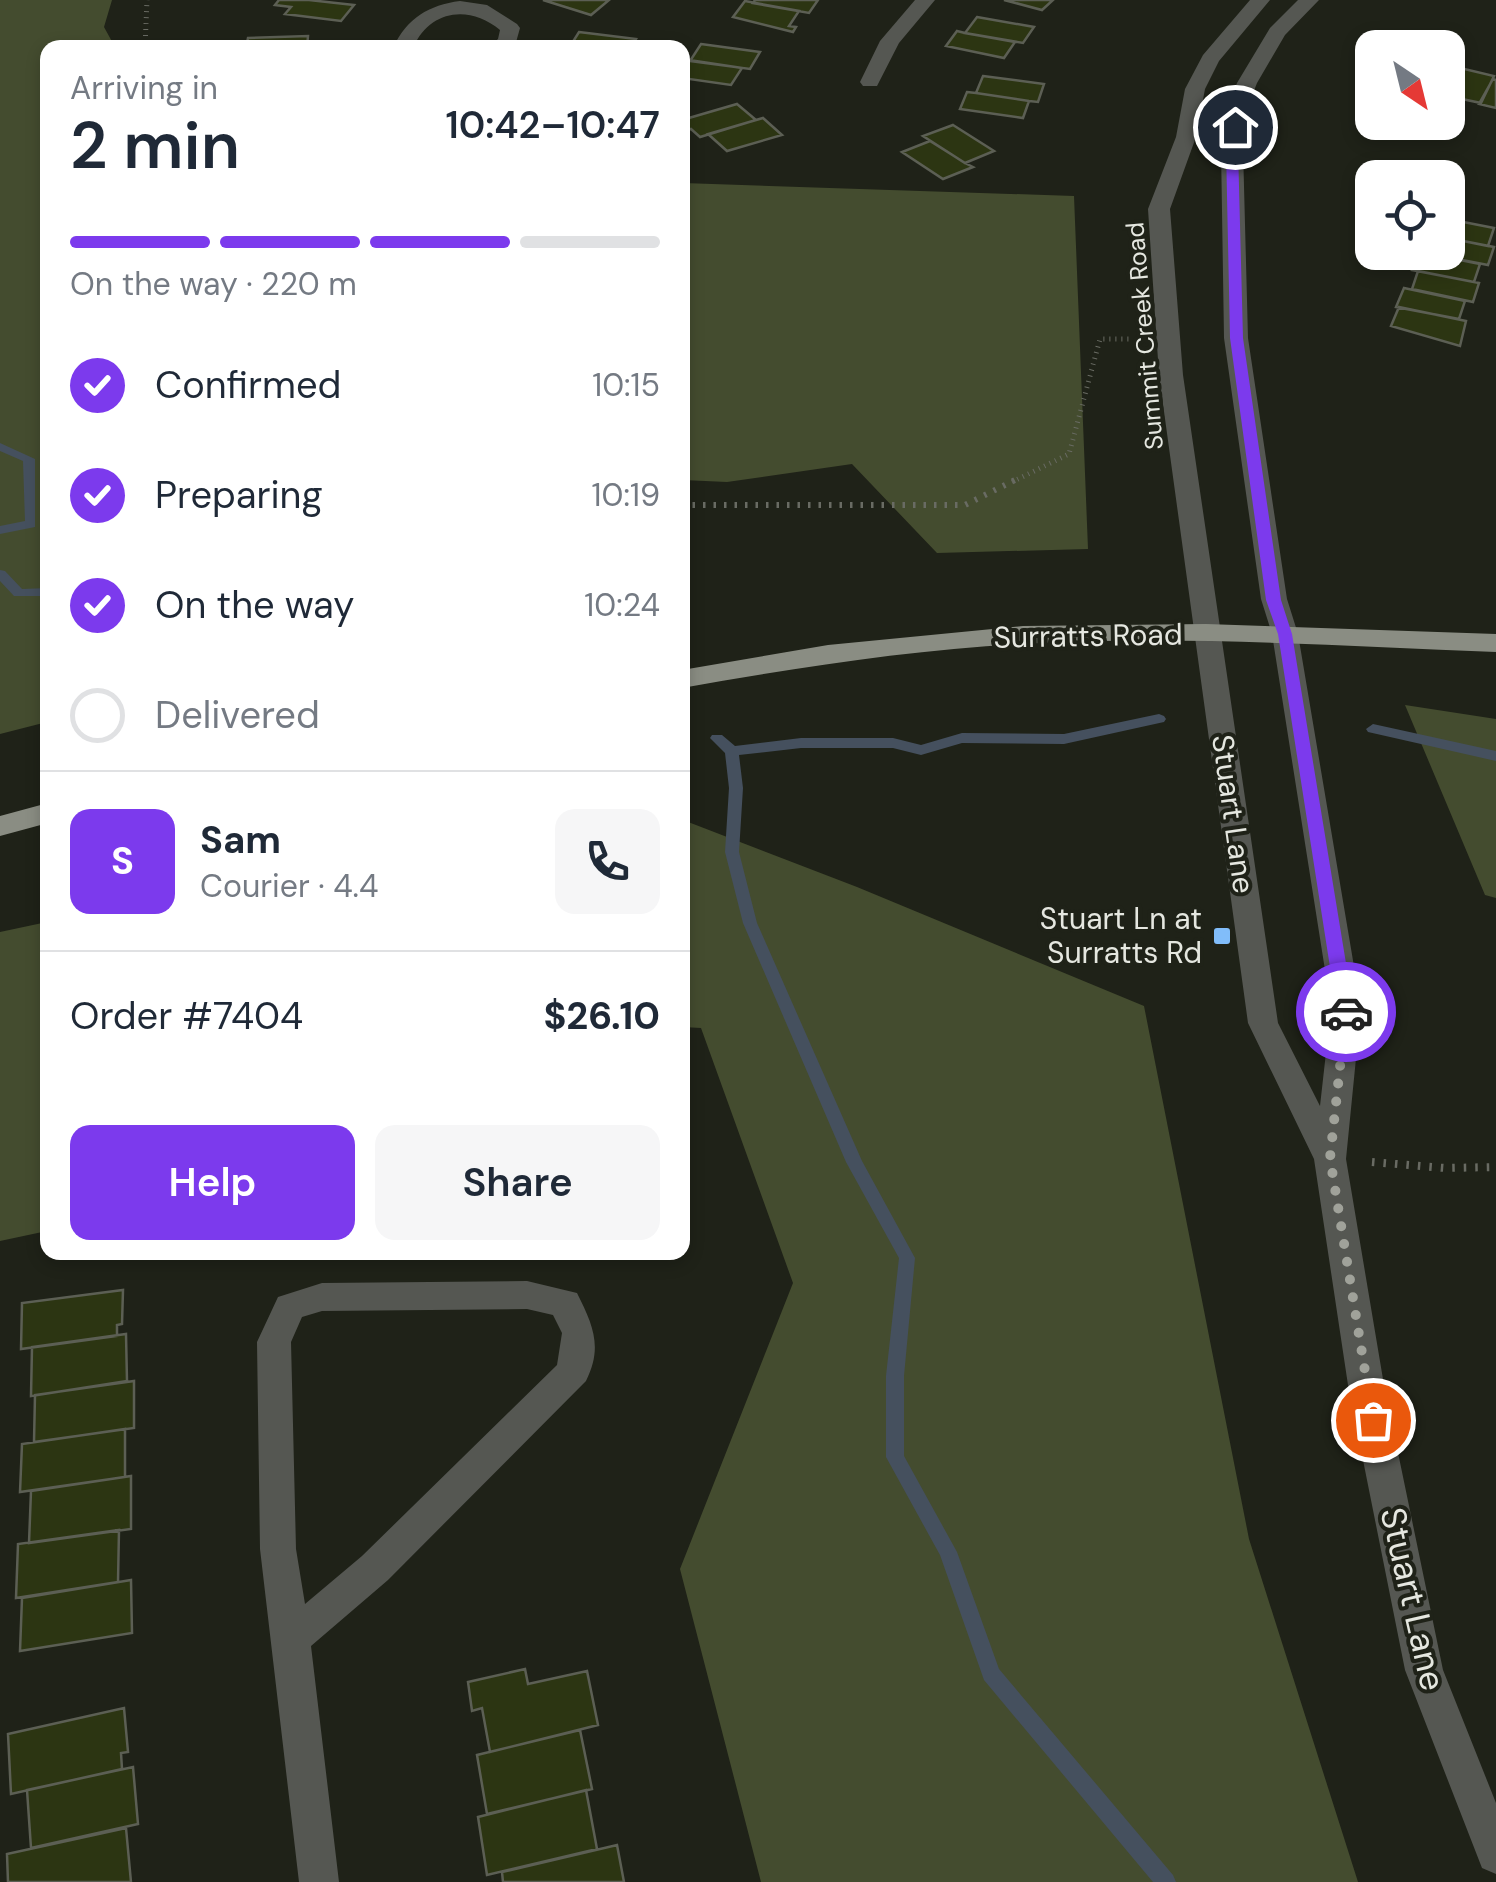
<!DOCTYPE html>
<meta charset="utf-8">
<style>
:root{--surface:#fff;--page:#f6f6f7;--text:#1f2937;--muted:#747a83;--line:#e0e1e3;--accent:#7c3aed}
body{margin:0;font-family:"DM Sans",sans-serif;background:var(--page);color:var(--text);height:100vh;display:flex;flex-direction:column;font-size:38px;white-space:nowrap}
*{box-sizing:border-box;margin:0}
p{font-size:32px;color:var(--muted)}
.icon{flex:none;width:55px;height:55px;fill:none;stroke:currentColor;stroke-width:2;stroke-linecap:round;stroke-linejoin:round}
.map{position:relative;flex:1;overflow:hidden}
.panel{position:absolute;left:40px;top:40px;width:650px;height:1220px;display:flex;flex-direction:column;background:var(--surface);border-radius:20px;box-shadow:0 5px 15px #0003}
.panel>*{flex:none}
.needle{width:65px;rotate:145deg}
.controls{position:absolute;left:1355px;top:30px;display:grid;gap:20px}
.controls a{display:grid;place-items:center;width:110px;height:110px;border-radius:20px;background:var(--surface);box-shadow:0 5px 15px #0003;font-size:50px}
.pin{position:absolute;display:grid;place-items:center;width:85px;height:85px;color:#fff;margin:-42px;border:5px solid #fff;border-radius:50%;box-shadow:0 2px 10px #0007}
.courier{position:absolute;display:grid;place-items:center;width:100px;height:100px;margin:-50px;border:8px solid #7c3aed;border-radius:50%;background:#fff;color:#222;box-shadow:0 2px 12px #0007}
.overview em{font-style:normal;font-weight:600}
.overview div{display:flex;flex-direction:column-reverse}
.overview{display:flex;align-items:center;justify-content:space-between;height:170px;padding:0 30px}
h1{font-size:65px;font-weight:600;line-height:75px}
.bar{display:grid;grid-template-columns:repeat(4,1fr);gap:15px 10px;align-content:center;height:120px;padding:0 30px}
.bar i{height:12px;border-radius:8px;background:var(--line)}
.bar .on{background:var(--accent)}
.bar p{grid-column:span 4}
.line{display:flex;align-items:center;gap:25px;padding:0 30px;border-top:2px solid var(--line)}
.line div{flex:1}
.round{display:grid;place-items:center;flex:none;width:105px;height:105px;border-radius:20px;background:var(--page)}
ol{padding:0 30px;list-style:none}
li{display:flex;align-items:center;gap:30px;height:110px}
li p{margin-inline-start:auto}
li .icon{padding:10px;border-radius:50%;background:var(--accent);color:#fff;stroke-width:4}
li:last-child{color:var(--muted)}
li i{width:55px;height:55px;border:5px solid var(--line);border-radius:50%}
.action{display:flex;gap:20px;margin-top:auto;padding:20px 30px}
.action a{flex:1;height:115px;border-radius:20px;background:var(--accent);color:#fff;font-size:40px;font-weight:600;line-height:115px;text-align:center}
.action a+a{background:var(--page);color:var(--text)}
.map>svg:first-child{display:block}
.green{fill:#444c2f}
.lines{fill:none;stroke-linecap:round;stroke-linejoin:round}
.stream{fill:#45505e;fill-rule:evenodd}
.building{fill:#2c3512;stroke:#5c5f54;stroke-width:2.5}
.path-far2{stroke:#696b63;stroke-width:5;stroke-dasharray:1 5;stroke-linecap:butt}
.path-far1{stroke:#696b63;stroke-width:6;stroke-dasharray:2.5 8;stroke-linecap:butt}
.path{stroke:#696b63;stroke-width:8;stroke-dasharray:2.5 9;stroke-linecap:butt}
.minor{fill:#555752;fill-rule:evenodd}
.major{fill:#8a8d83;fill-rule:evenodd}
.route{fill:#7c3aed}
.done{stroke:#a0a29a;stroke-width:10;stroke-dasharray:0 18}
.poi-dot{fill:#81bdfa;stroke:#1f2218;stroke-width:4}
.labels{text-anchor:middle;stroke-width:8;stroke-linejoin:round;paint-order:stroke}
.far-street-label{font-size:25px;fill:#e5e7e0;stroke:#1f2218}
.street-label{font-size:30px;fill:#e5e7e0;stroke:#1f2218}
.poi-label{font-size:30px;fill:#e5e7e0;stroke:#1f2218;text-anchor:end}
.near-street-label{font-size:35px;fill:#e5e7e0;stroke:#1f2218}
</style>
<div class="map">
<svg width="1496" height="1882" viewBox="0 0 1496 1882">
<rect width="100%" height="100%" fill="#1f2218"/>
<path class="green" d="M0,0H112L104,27L115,47L48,48L47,722L0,734Z
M683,183L1074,196L1088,549L937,553L852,464L727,482L683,480Z
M1405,705L1496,719V898L1485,895Z
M683,820L857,887L1144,1006L1249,1539L1358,1882H761L680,1569L793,1283L701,1028L683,1027Z
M47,922V1231L0,1241V932Z"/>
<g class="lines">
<path class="stream" d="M0,443L35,459V527L0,534V526L25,521L23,461L0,451Z
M0,570L5,571L22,589L48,588V596H14L0,581Z
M1159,714L1164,716L1166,719L1164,722L1064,744L962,743L921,755L893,748H801L739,755L743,788L739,852L757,923L862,1161L915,1258L904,1376V1456L957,1552L999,1669L1173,1875L1176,1882H1153L984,1680L940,1555L886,1457V1376L899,1258L846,1162L743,923L725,852L729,788L725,753L710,738L712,735H722L735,746L801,738H893L921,745L962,733L1064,734Z
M1373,724L1496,751V761L1368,732L1366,729Z"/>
</g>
<path class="building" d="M279,0H309L354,5L341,21L285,14L291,7L275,5Z
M543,0H609L591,15Z
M755,0H818L809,13L753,3Z
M1004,0H1053L1042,10Z
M745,1L799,11L789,26L796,27L793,32L733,17Z
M977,17L1034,27L1023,43L965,33Z
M957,31L965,33L1015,42L1004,58L946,46Z
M579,32L636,39L631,48H569Z
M308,36L307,48H246L248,38Z
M701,44L760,52L750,69L690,61Z
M682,60L683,59L742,68L731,85L682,78Z
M1456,67L1494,76L1481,103L1448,96L1455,83L1448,81Z
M983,76L1044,84L1038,102L1029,101L976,93Z
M1493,79L1496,80V108L1479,104Z
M967,92L976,93L1029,101L1023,118L960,109Z
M737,104L756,120L700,137L691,129L682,132V120Z
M763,118L782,135L727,151L708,134Z
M953,125L994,151L965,163L923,136Z
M930,141L965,163L973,167L943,179L902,152Z
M1448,219L1494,228L1488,246L1448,238Z
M1448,238L1494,247L1488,265L1426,253L1448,252Z
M1419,252L1480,264L1474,282L1412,270Z
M1418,271L1479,283L1473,302L1412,289Z
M1404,288L1465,301L1459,319L1396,307Z
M1399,307L1466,321L1460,346L1391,326Z
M123,1290L122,1324L117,1325V1336L21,1349L22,1303Z
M126,1334L127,1381L31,1396L32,1347Z
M134,1381V1428L34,1442L35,1395Z
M125,1429V1477L20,1492L22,1444Z
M131,1476V1529L29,1543L31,1491Z
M119,1530L118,1582L16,1598L18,1544Z
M131,1580L132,1633L20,1651L22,1598Z
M525,1669L528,1684L587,1671L598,1725L490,1752L482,1708L472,1711L468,1682Z
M124,1708L128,1752L121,1753L122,1769L11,1794L8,1734Z
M580,1730L592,1789L487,1814L477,1755Z
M133,1767L138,1824L31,1848L27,1790Z
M586,1790L597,1849L487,1875L478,1817Z
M126,1828L131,1882H8L7,1854Z
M617,1845L624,1882H503L502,1872Z"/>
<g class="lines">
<path class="path-far2" d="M145,48L147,0
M1012,482L1069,454L1100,339H1132"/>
<path class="path-far1" d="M682,505H965L1017,479"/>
<path class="path" d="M1372,1162L1445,1168L1496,1167"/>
<path class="minor" d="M915,0H935L899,43L877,86H863L860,82L880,41Z
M1250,0H1270L1219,61L1205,89L1196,137L1170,209L1183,375L1278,1023L1320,1106L1331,1008L1272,634L1261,599L1224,338L1221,148L1228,106L1237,83L1270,28L1298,0H1319L1285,35L1257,83L1248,106L1243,148L1248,338L1287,599L1298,634L1361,1008L1346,1159L1384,1385L1443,1670L1496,1803V1874L1482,1868L1405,1670L1348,1385L1314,1159L1248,1023L1159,375L1148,209L1176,137L1185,89L1203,55Z
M460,1L487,5L517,24L520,28L515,46L487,48L498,39L500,30C470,5 430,9 413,48H393C407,18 429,5 460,1Z
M527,1281L577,1293C593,1325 603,1347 586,1381L388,1580L311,1646L339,1882H299L260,1549L257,1342L278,1297L322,1283ZM527,1309L553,1315L562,1333L557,1365L362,1556L305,1604L296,1549L291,1342L302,1317L322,1311Z"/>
<path class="major" d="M1206,624L1496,634V652C1339,646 1180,635 1023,644C909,650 795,668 682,688V670L828,645L1023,626Z
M48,803V823L0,836V816Z"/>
</g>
<path class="route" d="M1235,124L1241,127L1238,148L1243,338L1281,600L1292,634L1354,1012L1346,1018L1337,1012L1278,634L1266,600L1230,338L1226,148L1230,127Z"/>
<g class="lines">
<path class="done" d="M1346,1012L1330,1158L1373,1420"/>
</g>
<rect class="poi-dot" x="1212" y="926" width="20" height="20" rx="5"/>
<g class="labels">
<g class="far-street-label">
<text transform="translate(1144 336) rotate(-95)" y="9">Summit Creek Road</text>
</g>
<g class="street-label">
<text transform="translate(1088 636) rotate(-1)" y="10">Surratts Road</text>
<text transform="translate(1233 814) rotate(82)" y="10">Stuart Lane</text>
</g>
<g class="poi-label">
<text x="1202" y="929">Stuart Ln at<tspan x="1202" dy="34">Surratts Rd</tspan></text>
</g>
<g class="near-street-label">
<text transform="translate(1413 1599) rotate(77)" y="12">Stuart Lane</text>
</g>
</g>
</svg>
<div class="controls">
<a><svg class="needle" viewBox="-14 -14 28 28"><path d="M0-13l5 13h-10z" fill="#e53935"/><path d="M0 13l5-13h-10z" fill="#747a83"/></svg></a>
<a><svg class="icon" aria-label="locate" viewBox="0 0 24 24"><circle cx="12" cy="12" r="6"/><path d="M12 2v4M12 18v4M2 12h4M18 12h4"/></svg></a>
</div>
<div class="pin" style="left:1373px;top:1420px;background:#ea580c"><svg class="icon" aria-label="bag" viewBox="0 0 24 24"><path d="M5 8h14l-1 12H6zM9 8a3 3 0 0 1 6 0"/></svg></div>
<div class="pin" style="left:1235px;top:127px;background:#1f2937"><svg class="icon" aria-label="home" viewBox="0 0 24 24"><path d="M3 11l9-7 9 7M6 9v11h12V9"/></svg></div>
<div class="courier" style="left:1346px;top:1012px"><svg class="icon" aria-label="car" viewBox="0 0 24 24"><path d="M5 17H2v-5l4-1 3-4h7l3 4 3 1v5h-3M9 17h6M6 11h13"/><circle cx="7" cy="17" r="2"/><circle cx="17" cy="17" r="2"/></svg></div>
<section class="panel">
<div class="overview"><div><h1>2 min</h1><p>Arriving in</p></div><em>10:42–10:47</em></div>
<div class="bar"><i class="on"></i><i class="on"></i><i class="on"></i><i></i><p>On the way · 220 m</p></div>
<ol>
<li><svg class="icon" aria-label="check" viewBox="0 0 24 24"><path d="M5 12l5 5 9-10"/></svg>Confirmed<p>10:15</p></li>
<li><svg class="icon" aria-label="check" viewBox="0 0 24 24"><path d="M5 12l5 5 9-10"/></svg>Preparing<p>10:19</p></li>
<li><svg class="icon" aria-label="check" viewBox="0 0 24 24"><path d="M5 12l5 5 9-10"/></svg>On the way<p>10:24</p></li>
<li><i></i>Delivered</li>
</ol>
<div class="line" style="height:180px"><b class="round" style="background:var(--accent);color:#fff">S</b><div><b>Sam</b><p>Courier · 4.4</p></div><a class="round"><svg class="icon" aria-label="phone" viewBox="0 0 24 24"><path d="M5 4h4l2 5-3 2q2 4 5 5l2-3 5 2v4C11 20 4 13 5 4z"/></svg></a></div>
<div class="line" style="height:130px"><div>Order #7404</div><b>$26.10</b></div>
<div class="action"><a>Help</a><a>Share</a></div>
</section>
</div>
